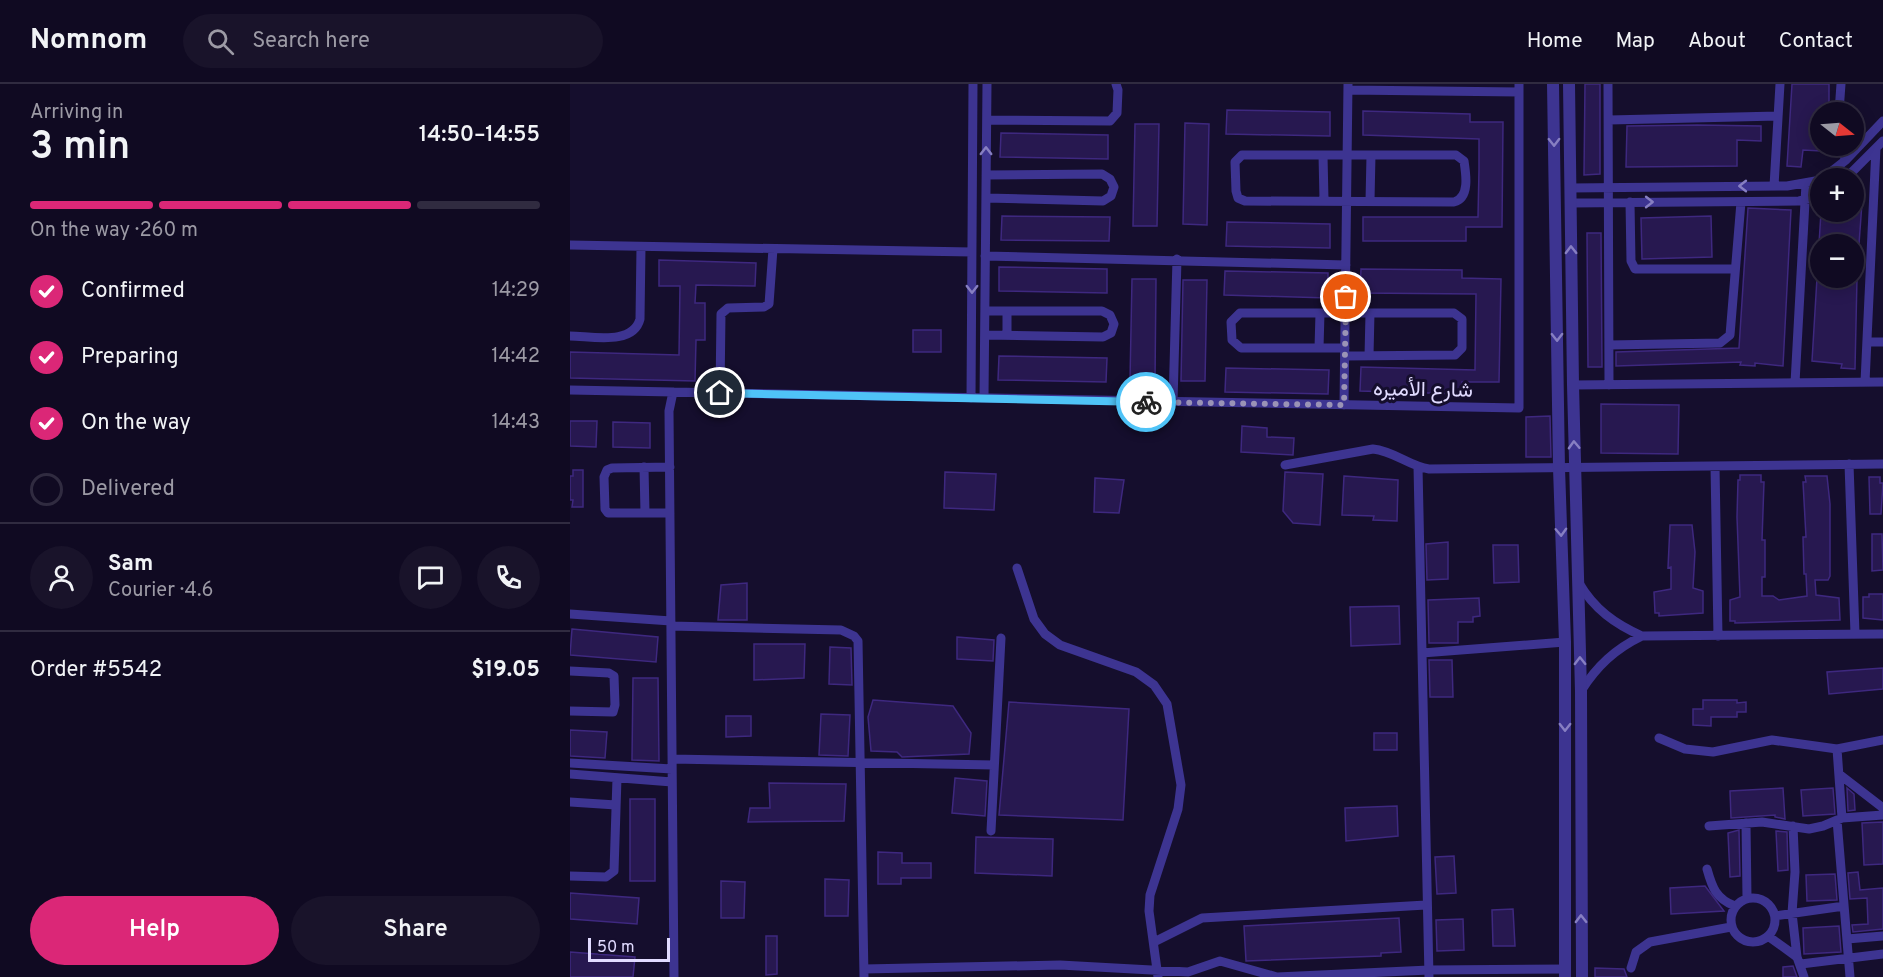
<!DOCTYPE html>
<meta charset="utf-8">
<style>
:root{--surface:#100a22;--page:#19132a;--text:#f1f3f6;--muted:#9c9aa5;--line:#302b40;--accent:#db2777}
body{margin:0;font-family:Overpass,Vazirmatn,sans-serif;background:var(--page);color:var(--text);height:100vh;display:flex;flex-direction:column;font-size:22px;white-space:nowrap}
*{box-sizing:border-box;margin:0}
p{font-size:20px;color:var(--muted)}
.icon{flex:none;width:33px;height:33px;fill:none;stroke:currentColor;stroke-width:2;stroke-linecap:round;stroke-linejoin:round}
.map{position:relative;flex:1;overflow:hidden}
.details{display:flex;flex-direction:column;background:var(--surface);width:570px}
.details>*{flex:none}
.needle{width:39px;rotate:107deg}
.tools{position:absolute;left:1240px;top:18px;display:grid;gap:12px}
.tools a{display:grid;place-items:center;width:54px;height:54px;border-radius:50%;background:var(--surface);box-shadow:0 3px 15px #0003,0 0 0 2px var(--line);font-size:30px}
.scale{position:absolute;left:18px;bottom:15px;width:82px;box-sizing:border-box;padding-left:6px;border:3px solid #e1dbff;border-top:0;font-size:16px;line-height:21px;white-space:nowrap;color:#e1dbff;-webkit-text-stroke:4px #150e2d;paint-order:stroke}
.pin{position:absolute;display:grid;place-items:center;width:51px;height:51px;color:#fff;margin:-26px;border:3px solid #fff;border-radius:50%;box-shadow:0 2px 6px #0007}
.courier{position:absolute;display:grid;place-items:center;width:60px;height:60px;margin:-30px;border:4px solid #4fc3f7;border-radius:50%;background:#fff;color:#222;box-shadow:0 2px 8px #0007}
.headline em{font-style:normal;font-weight:600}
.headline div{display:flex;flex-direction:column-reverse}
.headline{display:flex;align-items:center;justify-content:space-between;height:102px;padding:0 30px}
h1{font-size:39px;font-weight:600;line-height:45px}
.bar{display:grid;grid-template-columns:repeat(4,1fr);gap:9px 6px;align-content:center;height:72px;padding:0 30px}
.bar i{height:8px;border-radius:4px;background:var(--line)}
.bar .active{background:var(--accent)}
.bar p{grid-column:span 4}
.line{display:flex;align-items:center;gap:15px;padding:0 30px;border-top:2px solid var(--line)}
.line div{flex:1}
.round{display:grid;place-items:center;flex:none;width:63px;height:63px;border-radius:32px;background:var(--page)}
ol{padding:0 30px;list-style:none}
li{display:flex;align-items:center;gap:18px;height:66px}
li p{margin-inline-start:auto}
li .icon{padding:6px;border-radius:50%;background:var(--accent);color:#fff;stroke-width:4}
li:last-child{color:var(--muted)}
li i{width:33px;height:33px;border:3px solid var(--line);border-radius:50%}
.button{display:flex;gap:12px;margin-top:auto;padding:12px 30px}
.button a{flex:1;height:69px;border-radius:36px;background:var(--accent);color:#fff;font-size:24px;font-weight:600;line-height:69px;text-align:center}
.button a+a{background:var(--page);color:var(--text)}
header{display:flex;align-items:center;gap:36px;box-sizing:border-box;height:84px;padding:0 30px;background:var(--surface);border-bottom:2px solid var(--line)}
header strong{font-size:28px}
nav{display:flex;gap:33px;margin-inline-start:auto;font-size:21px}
.search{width:420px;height:54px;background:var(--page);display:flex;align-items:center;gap:15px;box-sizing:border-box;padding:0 21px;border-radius:33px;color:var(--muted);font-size:22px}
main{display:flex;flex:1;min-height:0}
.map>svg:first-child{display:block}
.building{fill:#271850;stroke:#3e287f;stroke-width:1.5}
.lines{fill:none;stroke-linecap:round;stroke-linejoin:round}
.minor{stroke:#3d3491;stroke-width:9}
.tertiary{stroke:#3d3491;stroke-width:12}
.oneway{stroke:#877fc2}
.done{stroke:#9a93b6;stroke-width:6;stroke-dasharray:0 10.8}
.route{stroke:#4fc3f7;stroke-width:8}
.labels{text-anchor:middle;stroke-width:6;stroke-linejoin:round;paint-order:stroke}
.street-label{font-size:21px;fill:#e1dbff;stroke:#150e2d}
</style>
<header>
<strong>Nomnom</strong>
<div class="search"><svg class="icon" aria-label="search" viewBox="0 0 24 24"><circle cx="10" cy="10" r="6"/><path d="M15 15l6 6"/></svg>Search here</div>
<nav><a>Home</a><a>Map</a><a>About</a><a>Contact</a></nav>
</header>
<main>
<section class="details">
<div class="headline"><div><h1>3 min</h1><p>Arriving in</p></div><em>14:50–14:55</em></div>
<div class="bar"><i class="active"></i><i class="active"></i><i class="active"></i><i></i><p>On the way · 260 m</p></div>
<ol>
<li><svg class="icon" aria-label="check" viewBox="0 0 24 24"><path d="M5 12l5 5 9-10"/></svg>Confirmed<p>14:29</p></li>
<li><svg class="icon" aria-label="check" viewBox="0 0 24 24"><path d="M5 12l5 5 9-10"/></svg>Preparing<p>14:42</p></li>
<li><svg class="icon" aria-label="check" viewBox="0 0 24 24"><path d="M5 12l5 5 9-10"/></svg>On the way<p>14:43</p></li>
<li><i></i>Delivered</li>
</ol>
<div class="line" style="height:108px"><a class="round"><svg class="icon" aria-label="person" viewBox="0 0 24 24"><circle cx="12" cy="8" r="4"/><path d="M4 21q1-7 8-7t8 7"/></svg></a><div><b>Sam</b><p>Courier · 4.6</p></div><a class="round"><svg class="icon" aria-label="chat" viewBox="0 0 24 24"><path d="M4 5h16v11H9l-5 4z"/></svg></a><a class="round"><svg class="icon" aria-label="phone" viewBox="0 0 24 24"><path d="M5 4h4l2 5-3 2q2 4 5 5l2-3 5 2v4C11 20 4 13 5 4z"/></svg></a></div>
<div class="line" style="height:78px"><div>Order #5542</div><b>$19.05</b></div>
<div class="button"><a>Help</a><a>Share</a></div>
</section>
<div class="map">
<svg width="1313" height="893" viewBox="0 0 1313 893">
<rect width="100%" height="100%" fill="#150e2d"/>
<path class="building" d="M1015,0H1030V90L1014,91Z
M1222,0H1259V28L1251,27V67L1233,66L1231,83L1217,82Z
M657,26L760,28V52L656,50Z
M793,27L900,30V38H933L932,143H896V157H793V133H908L909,85V55L793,51Z
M615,39L639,40L637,141L613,140Z
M565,40H589L587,142H563Z
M1127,41L1191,42V57L1167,56V82L1056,83L1057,42Z
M431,49L538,51V75L430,73Z
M1284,104L1293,105L1289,160H1249L1251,128H1284Z
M1178,124L1221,126L1213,282L1185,279V282L1170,281L1171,278L1046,282V268L1169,264Z
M432,132L540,133L539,157L431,156Z
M1141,132L1142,173L1072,175L1071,134Z
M657,138L760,140V164L656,162Z
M1017,149H1031L1032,283H1018Z
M89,176L186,179L185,202L126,201L125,219H135V256H126L125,297L0,294V268L109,271L110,202H89Z
M429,183L537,185V209L429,207Z
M791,185L892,186V194L931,195L929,298H892V310L790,307L791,283L905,286L906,210L790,209Z
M655,187L758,189V214L654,211Z
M1247,194H1287L1285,285L1271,284L1272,280L1242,277Z
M562,195H586L585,297L560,296Z
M613,196H637L635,297H611Z
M343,246H371V268H343Z
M429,272L537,274L536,298L428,296Z
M656,284L759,286L758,310L655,308Z
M1031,320L1109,321L1108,370L1031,369Z
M980,332L981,373H956V333Z
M0,337H27L26,363L0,362Z
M43,338L80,339V364L43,363Z
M672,342L697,344V353L724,354L723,371L671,368Z
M3,386H13V423H2L3,416H0V392H3Z
M375,388L426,390L424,426L374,424Z
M715,388L753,390L750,441L723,439L713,427Z
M1170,391H1191V398H1194L1192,456H1195V493H1192V512H1203L1209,516L1237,512L1236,490H1234L1233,453H1236L1233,398H1236L1235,392H1257L1260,420V492L1258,496H1245L1246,511L1269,514L1270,536L1165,539V537H1160V516L1170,513L1167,433L1168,396H1170Z
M774,392L828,396L827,437L803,436L804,432L772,431Z
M1299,393H1310V399H1313L1311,430H1300Z
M525,394L554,396L549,429L524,428Z
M1100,441H1122L1125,468L1123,504L1133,507V529L1089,532V529H1085L1084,508L1101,505V483L1098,484Z
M1302,450H1312L1313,486L1302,487Z
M878,458V495L857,496L856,460Z
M923,461H948L949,498L924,499Z
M177,499V536H148L151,501Z
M1299,510H1313V536L1293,534V513H1299Z
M909,514L910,532L903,533V538H888V559H859L858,516Z
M829,522L830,560L781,562L780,523Z
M2,545L88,553L86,578L0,571Z
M387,553L424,556L423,577L387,575Z
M184,560H235L234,594L184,596Z
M260,563L281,564L282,601L259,600Z
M859,576H882L883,613H860Z
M1313,584V605L1259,610L1257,588Z
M63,594H88L89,677L62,676Z
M303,616L383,622L401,649L399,670L332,673L327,668L301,667L298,633Z
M1133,616H1167V619L1176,618V628H1167V633H1141V642L1123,641V625H1133Z
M439,618L559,625L553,736L429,731Z
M251,630L280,631L278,672L249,671Z
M156,632H181V652L156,653Z
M0,646L37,648L35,674L0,672Z
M804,649H827V666H804Z
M385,694L417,697L415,732L382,729Z
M199,699L276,700L274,737L178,738L180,724H200Z
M1213,704L1215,735L1205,733V731L1161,734L1160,707Z
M1263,704L1265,730L1233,732L1231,706Z
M1277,704L1284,710L1285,726L1278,727Z
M60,715H85V797H60Z
M827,722L828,752L776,757L775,724Z
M1313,738V780L1294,781L1292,739Z
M1169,746L1170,792L1160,793L1158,749Z
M1206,747L1217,748L1218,786L1208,787Z
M406,753L483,755L482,792L405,789Z
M308,768L332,769V779H361V794H331V800H308Z
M884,772L886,809L867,810L865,773Z
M1288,788L1290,806L1313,804V845L1283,848L1282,841L1298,840L1297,814L1280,815L1278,789Z
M1265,790L1267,816L1237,817L1236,791Z
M255,795L279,796L278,832H255Z
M151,797L175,798L174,834H151Z
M1135,802L1154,827L1101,830L1100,804Z
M0,809L69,814L67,840L0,835Z
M943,825L945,862H923L922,826Z
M829,834L831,868L811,869V872L676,877L674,842Z
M893,835L894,866L867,867L866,836Z
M1269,842L1271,868L1234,870L1233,844Z
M196,852H207V890L196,891Z
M0,868L65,873L63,893H0Z
M1223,882L1227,893H1213V883Z
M1025,884L1054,885L1057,893H1025Z"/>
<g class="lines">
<path class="minor" d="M1038,0L1039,301
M778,6L949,8
M1269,28L1271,0
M417,36L540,37L547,29L548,6L546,0
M1039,36L1208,32
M1269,62L1276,76
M672,71H886L894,77C896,90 900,114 884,118L675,117L668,114L666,107L665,78Z
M753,71L754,116
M1253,94L1276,76L1313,37
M1276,94L1313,57
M1204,102L1210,0
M1000,104L1217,102L1251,96
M416,114L533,117L541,112L544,103L540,95L532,90L416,91
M800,117L801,71
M1060,118L1061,177L1065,185H1165
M1000,119L1229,117L1251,112
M0,161L402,168
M415,172L776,181
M415,251L533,253L541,249L544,240L540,231L532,227H415
M437,251V227
M0,252C21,252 63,262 70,235L71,163
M1297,258H1313
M1039,261L1150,259L1160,251L1171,118
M749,264L750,229
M775,272L885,271L892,264V235L884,229H670L661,238L662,256L671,264H775
M799,272L800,229
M1295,298L1306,64
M1225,299L1236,100
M1003,301L1313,298
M0,306L949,324V0
M103,308L99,327L104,893
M150,309L151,230L158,224L194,223L199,220L203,165
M401,314L403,0
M414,314L417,0
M603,318L607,175
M774,321L778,0
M1279,380L1285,550
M715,381L803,365C824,367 839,382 859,385L1313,380
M1145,382L1148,552
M74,383L75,429
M100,383L42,384L37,386L34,393L35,425L38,429H100
M848,383L859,893
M447,484L464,535L475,550L490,561L566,588L584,601L597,620L611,701L608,725L580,811L579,827L588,893
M1009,499C1024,525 1045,540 1072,552
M0,530L101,537
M101,542L271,546L284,552L288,557L294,893
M852,569L995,558
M0,587L39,589L44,592L45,621L43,628L0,627
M1011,607C1027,582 1045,565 1072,552L1313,550
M1089,654L1115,665L1143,668L1202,656L1267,665L1313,656
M1267,665L1272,734
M102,675L424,681
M0,679L102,685
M0,690L102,698
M1269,690L1313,724
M0,718L46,721
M1267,736L1280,893
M1176,739L1177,814
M1139,742L1192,738L1239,745L1253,742L1272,734L1313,731
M1223,742L1225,788L1222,829L1227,873L1234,893
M421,747L431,554
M1137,785C1142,803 1146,815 1165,822
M0,792L36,793L44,787L47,694
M1161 836a22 22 0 1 1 44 0a22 22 0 1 1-44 0Z
M1205,832L1274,822
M1198,852L1227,873
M1277,855L1313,852
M584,858L632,834L856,821
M1231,880L1313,870
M1061,884L1066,868L1080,858L1161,843
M294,885L490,881L618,888L650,877L707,893L859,886L995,885"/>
<path class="tertiary" d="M983,0L989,384L995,558V893
M999,0L1003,301L1011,607L1012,893"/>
</g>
<defs><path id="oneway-chevron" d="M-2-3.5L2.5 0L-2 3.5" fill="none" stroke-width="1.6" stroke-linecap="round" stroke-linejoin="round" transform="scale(1.5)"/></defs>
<g class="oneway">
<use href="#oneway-chevron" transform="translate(984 58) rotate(89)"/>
<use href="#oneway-chevron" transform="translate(416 67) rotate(-90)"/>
<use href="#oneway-chevron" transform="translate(1173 102) rotate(180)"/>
<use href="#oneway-chevron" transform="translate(1079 118)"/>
<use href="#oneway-chevron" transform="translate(1001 166) rotate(-91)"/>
<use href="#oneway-chevron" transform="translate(402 205) rotate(90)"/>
<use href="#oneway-chevron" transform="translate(987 253) rotate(89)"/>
<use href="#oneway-chevron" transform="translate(1004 361) rotate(-92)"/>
<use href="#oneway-chevron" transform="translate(991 448) rotate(88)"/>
<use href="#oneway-chevron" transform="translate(1010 577) rotate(-91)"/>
<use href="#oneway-chevron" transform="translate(995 643) rotate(90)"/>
<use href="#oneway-chevron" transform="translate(1011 835) rotate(-91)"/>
</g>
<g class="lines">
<path class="done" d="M576,318L774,321L776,213"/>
<path class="route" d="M150,309L576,318"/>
</g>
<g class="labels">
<g class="street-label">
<text transform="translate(853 305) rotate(1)" y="7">شارع الأميره</text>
</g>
</g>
</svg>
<div class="tools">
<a><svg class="needle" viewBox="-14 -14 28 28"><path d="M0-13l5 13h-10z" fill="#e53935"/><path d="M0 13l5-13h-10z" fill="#9c9aa5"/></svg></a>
<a>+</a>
<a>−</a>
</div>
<div class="scale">50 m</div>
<div class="pin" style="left:776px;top:213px;background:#ea580c"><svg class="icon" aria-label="bag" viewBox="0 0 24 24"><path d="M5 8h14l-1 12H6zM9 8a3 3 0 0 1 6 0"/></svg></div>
<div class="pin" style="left:150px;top:309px;background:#1f2937"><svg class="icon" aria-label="home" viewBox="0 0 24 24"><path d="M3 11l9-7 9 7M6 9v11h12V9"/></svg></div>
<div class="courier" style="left:576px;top:318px"><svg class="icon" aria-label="bike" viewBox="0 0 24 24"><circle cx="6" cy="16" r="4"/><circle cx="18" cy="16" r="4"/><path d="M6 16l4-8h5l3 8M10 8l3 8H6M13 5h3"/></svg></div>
</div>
</main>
